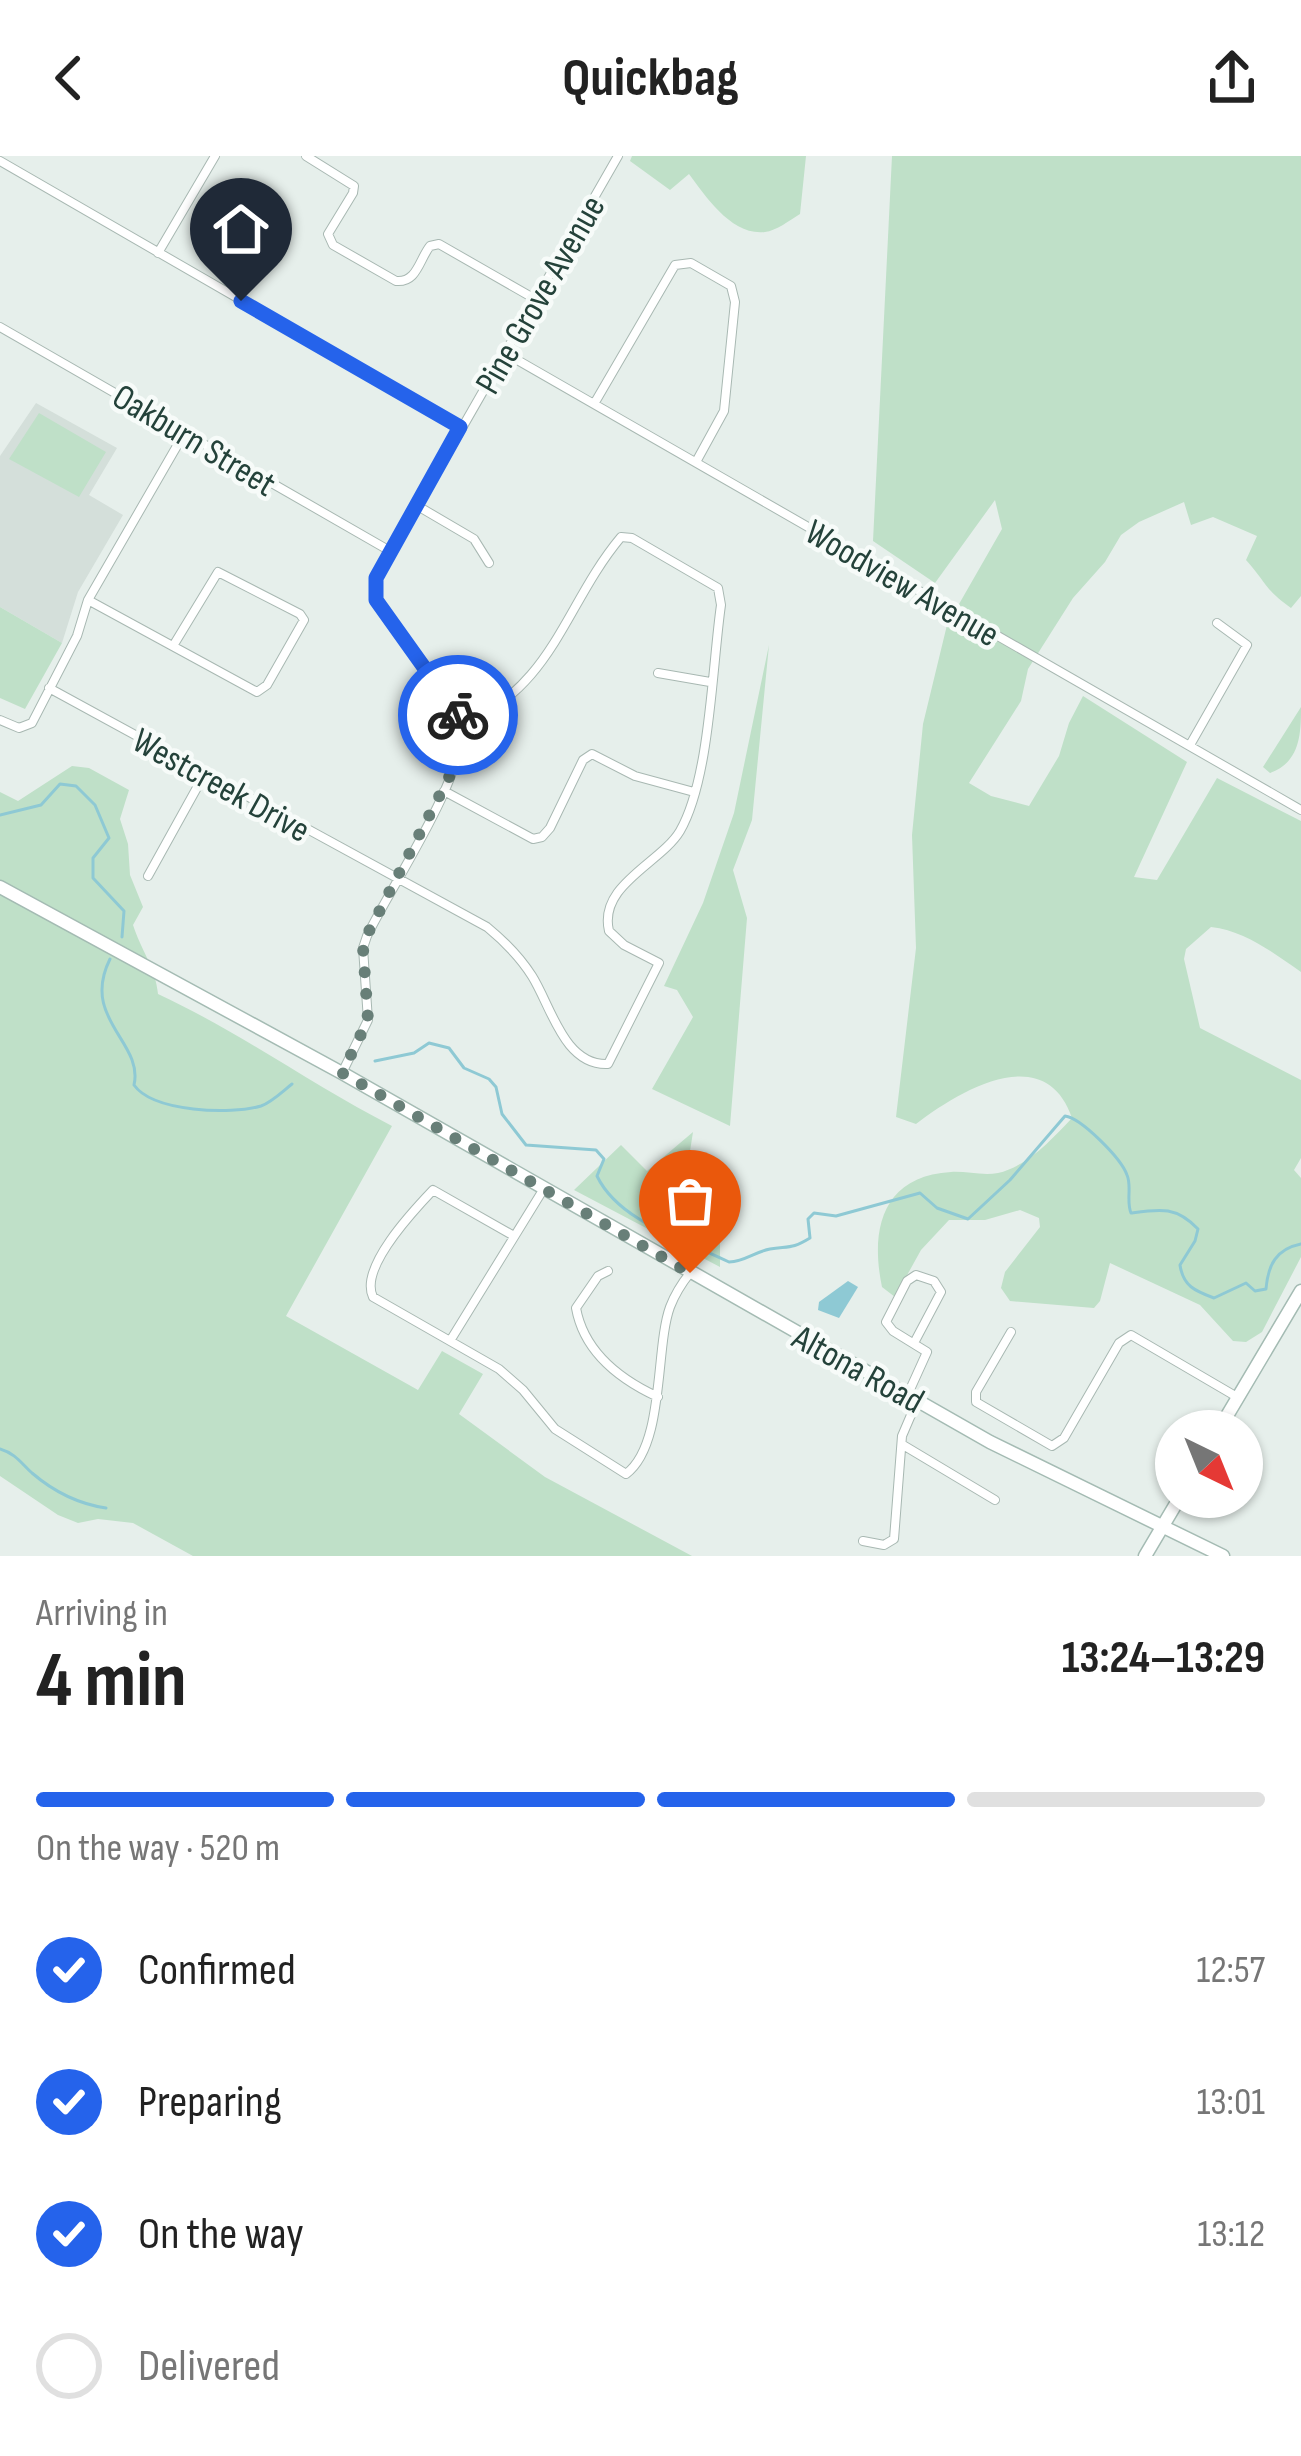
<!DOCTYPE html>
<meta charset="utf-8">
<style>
:root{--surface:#fff;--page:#f6f6f6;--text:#222;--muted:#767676;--line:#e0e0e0;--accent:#2563eb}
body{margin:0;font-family:"Sofia Sans Condensed",sans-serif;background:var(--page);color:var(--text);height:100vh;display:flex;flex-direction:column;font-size:45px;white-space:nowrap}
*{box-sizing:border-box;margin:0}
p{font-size:39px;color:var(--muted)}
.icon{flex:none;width:66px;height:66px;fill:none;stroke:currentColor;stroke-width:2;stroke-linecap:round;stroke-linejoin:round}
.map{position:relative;height:1400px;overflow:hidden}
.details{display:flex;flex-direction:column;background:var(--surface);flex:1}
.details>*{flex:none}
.needle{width:78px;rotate:137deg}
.controls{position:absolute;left:1155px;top:1254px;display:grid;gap:24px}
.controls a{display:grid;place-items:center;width:108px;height:108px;border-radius:50%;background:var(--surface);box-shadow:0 3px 9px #0004;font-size:60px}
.pin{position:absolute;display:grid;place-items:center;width:102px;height:102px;color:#fff;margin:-123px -51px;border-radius:50% 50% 50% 0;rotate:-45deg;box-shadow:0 0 12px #0007}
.pin .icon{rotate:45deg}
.courier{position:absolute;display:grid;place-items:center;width:120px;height:120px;margin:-60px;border:9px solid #2563eb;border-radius:50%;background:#fff;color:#222;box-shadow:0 3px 15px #0007}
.head em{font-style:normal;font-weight:700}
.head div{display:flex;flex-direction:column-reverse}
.head{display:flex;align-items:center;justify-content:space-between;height:204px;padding:0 36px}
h1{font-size:78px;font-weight:700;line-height:90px}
.bar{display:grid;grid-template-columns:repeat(4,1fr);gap:18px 12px;align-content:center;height:144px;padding:0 36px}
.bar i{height:15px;border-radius:9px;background:var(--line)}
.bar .active{background:var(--accent)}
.bar p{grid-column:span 4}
ol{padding:0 36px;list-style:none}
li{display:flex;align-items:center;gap:36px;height:132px}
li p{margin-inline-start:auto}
li .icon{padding:12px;border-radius:50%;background:var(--accent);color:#fff;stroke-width:4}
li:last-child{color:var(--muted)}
li i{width:66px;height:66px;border:6px solid var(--line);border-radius:50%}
header{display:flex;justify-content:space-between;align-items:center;height:156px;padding:0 36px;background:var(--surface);font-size:54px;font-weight:700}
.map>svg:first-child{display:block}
.built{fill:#d4dfda}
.green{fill:#bfe0c8}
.water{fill:#8ec9d4}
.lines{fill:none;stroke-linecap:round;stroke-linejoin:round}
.stream{stroke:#8ec9d4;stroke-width:3}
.street-casing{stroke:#a8b8b2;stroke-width:10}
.secondary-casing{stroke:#a4bbb3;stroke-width:15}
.street{stroke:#fff;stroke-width:8}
.secondary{stroke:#fff;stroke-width:12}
.done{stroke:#687f78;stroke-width:12;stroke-dasharray:0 21.6}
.route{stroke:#2563eb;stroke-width:15}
.labels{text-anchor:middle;stroke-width:9;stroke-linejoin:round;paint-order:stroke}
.street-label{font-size:36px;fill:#24423a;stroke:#f7fbf9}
</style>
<header><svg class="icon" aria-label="back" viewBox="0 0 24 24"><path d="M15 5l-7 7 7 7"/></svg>Quickbag<svg class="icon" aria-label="share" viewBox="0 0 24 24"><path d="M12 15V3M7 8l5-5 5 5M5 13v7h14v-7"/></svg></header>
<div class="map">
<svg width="1301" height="1400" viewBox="0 0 1301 1400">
<rect width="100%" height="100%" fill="#e6efeb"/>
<path class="built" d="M36,247L117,292L89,339L123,359L78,436L62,487L0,451V300Z"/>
<path class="green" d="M632,0H806L800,58C790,64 776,75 765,76C732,80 706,41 689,18L670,34L630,5Z
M892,0H1301V440L1291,452C1264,433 1266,426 1246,404L1257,380L1213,361L1191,369L1184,346L1139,366L1121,379L1105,406L1073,442L1028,513L1021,545L969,627L991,640L1029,650L1059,600L1069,567L1083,540L1187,606L1134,721L1157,724L1217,622L1301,665V816C1273,797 1246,775 1211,771L1186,793L1184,803L1200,872L1301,924V1002L1294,1014L1301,1022V1101L1262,1176L1246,1186L1233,1185L1200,1149L1110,1107L1100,1145L1094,1152L1010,1145L1001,1132L1005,1116L1040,1071L1039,1062L1020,1054L985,1064H949L921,1094L895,1141L882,1131C870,1074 882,1020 951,1016C966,1015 983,1020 998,1017C1028,1010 1052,983 1072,962C1045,883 959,935 916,968L896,961L916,792L912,679L923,568L947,469L1002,373L995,344L935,427L873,385Z
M39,257L106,296L79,341L9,303Z
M0,451L62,487L25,553L0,542Z
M769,489L752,664L733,714L747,762L730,970L652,933L693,861L677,834L664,830L703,747L734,657Z
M1301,551C1301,579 1300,606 1270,617L1263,611Z
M72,610L89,612L129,634L120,663L128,688L130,719L143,751L133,769C141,794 156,813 158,838C240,876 312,929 392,970L286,1160L418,1234L442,1195L483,1218L459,1258L545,1321L692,1400H193L133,1367L98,1363L78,1367L58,1359L0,1320V636L18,645Z
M693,976L688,1008L720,1015V1111L574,1034L621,989L647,1015Z"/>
<path class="water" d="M848,1125L858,1131L839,1162L818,1154L819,1146Z"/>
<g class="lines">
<path class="stream" d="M0,659L41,649L60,628L76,630L95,649L109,682L93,702V722L124,755L122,781
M110,803C80,863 144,886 134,929C153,956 231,959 261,950C272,946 283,935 292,928
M375,905L414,897L429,887L449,892L464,912L489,923L496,931L502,958L526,989L596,994L604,1003L597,1020C619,1066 685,1084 729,1106C746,1105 754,1096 770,1093C790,1090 792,1093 810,1082L808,1063L814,1057L836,1060L920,1037L937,1052L968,1063L1010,1024L1065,960C1081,962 1121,1002 1127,1019C1132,1030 1126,1045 1131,1057C1160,1053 1176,1050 1198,1073L1195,1085L1180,1109C1183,1130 1195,1135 1214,1142L1246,1127L1255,1135L1266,1133C1268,1109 1276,1093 1301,1088
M0,1293C16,1298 20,1306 32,1317C53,1335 79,1348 106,1352"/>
<g class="street-casing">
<path id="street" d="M306,0L354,30L353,37L328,78L333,89L396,125C417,127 419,104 430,90L439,88L535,143
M0,5L461,271
M158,97L215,0
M0,171L390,395
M505,197L1301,654
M594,248L675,109L691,107L731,130L735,146L724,255L696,306
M416,349L474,383L489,407
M88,444L257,536L267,529L304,464L300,458L218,416L173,490
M658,517L710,526
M49,532L487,771C504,785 520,801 532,820C551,850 564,910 608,908L659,807L624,789L609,775C598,729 661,707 680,675C710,623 712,511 721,449L718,432L632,382L621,381C564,449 554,531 461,569
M0,564L19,572L32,567L77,480L88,444L185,276
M1190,589L1247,489L1217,467
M444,635L533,683L542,681L550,672L583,604L592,598L635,620L694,636
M148,720L204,619
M342,917L368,864L363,792L367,780C391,730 466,621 461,570C457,522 366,468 376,422L618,0
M514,1080L433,1034C413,1055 359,1112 373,1141L499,1213L523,1234L555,1273L626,1318C665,1289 655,1192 670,1151C675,1138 682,1127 690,1117
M608,1115L598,1120L576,1152C584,1196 619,1223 658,1241
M1011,1176L976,1236V1246L1052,1290L1064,1282L1119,1187L1131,1179L1237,1241
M450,1185L543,1034
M908,1238L927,1196L893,1175L886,1166L907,1125L916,1119L934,1125L941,1136L914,1187
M903,1289L995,1344
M863,1385L884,1389L894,1383L902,1280L917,1245"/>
</g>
<g class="secondary-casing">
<path id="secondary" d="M0,731L342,917L990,1286L1223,1400
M1218,1275L1301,1135
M1145,1400L1180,1341"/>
</g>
<use href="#street" class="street"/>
<use href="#secondary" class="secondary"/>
</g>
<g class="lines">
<path class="done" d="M458,559L461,569L458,604L367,779L363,792L368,864L342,917L690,1117"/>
<path class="route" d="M241,145L460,271L376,422V444L458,559"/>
</g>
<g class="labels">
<g class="street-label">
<text transform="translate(539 138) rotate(-60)" y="13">Pine Grove Avenue</text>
<text transform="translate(195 283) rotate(31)" y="13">Oakburn Street</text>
<text transform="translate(903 426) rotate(30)" y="13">Woodview Avenue</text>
<text transform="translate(222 628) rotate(29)" y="13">Westcreek Drive</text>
<text transform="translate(859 1212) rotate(29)" y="13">Altona Road</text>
</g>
</g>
</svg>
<div class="controls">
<a><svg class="needle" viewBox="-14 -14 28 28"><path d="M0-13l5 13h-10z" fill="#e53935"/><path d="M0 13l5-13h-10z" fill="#767676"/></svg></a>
</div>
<div class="pin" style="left:690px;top:1117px;background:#ea580c"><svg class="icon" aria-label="bag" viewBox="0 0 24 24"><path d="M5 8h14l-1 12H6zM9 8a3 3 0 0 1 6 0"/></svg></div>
<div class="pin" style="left:241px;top:145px;background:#1f2937"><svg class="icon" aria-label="home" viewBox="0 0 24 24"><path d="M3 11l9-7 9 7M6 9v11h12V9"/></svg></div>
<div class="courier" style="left:458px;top:559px"><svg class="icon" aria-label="bike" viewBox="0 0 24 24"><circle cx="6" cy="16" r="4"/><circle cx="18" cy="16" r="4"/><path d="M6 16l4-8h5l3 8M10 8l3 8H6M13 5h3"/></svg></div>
</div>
<section class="details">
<div class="head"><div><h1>4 min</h1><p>Arriving in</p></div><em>13:24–13:29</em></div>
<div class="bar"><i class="active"></i><i class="active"></i><i class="active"></i><i></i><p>On the way · 520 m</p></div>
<ol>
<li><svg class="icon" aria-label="check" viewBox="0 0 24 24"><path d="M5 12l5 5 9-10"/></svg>Confirmed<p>12:57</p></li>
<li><svg class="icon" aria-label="check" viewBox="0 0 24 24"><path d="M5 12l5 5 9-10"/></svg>Preparing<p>13:01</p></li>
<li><svg class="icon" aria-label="check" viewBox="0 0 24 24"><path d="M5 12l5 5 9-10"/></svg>On the way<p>13:12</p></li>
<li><i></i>Delivered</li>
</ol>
</section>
